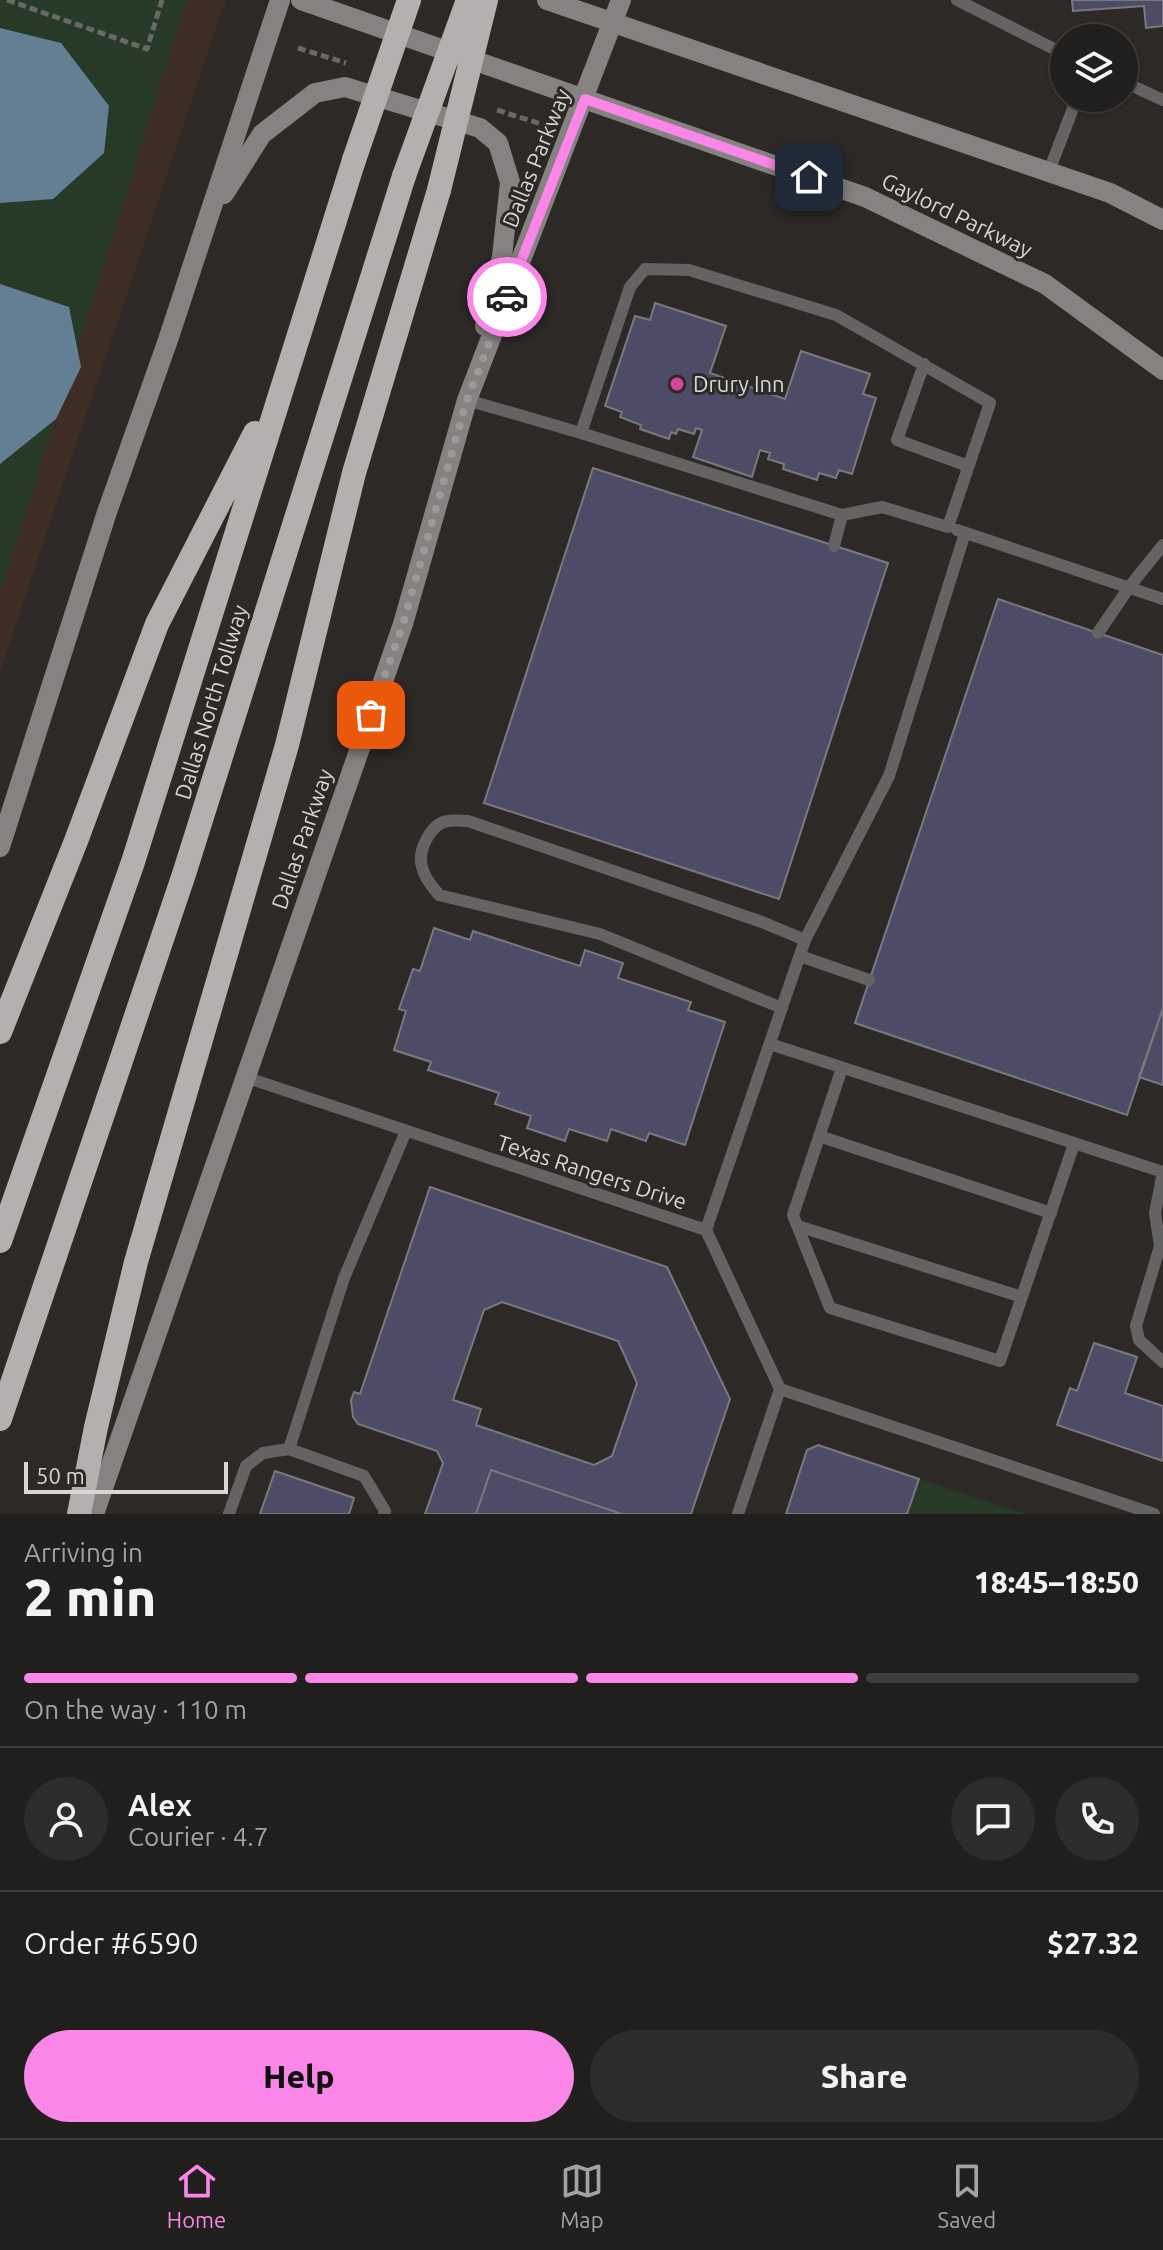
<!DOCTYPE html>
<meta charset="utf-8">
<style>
:root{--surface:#211f1d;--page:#2d2c2a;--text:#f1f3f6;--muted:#a2a2a4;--line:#3e3d3b;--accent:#fa87e7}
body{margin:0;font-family:Ubuntu,sans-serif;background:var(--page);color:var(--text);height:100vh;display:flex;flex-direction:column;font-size:30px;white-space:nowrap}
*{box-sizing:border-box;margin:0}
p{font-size:26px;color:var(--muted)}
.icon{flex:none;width:44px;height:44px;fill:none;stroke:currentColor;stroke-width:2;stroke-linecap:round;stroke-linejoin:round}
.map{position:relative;height:1514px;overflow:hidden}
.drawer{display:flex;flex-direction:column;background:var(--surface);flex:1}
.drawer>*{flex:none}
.tools{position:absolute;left:1050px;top:24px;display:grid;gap:16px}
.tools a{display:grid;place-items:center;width:88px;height:88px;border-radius:50%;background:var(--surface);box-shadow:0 2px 6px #0004,0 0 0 2px var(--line);font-size:40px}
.scale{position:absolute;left:24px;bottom:20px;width:204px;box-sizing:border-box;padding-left:8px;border:4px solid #d8d6d5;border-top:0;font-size:22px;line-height:28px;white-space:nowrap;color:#d8d6d5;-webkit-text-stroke:6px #2c2927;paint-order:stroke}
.pin{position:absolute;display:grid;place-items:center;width:68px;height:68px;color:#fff;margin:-34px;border-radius:16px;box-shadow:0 4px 12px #0006}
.courier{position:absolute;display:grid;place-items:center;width:80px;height:80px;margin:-40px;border:6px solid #fa87e7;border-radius:50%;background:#fff;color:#222;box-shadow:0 2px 10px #0007}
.summary em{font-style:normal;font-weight:800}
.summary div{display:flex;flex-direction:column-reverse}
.summary{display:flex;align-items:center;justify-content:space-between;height:136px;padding:0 24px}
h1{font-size:52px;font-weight:800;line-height:60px}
.bar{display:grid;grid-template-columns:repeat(4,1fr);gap:12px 8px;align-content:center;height:96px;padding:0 24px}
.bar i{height:10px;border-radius:6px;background:var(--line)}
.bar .selected{background:var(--accent)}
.bar p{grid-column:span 4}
.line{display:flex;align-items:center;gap:20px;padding:0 24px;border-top:2px solid var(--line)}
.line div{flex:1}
.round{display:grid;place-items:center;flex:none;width:84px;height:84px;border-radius:42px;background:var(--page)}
.button{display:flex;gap:16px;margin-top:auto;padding:16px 24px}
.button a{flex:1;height:92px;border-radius:48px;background:var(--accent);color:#111;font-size:32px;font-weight:800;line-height:92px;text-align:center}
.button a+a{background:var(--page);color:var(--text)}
.tabs{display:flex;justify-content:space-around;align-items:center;height:112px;border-top:2px solid var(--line);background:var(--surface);font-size:22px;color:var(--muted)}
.tabs a{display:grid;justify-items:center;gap:4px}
.tabs .selected{color:var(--accent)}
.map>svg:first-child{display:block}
.commercial{fill:#3e2d24}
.green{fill:#263a27}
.water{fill:#647e94}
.building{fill:#4e4b67;stroke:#79797d;stroke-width:2;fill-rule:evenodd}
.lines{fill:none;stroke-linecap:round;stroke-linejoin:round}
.path{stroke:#6a6765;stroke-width:5;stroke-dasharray:8 4;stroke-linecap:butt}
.lane{stroke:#646262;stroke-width:12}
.secondary{stroke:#858281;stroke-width:20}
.highway{stroke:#b5b0af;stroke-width:24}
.highway-bridge{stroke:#b5b0af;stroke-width:24}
.done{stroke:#9c9998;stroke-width:8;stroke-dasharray:0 14.4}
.route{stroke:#fa87e7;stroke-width:10}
.hotel-dot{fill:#d1479c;stroke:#2c2927;stroke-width:3}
.labels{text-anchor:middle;stroke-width:6;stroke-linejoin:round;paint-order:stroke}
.street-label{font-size:22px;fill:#d8d6d5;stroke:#2c2927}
.poi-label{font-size:22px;fill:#d8d6d5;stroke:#2c2927;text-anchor:start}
</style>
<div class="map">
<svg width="1163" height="1514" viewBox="0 0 1163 1514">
<rect width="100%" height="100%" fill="#2c2927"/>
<path class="commercial" d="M0,0H226L0,672Z"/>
<path class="green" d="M0,0H187L0,594Z
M818,1445L1025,1514H786L807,1450Z"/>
<path class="water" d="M0,28L61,43L109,106L104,153L53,199L0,203Z
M0,284L69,307L81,367L56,419L0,464Z"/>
<path class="building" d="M1072,0H1163V26L1146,28L1144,6L1073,11Z
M655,303L726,326L710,373L785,399L801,351L870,374L863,394L876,398L852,474L839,470L836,478L819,473L817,480L783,469L784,464L768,459L770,453L760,450L752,477L693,457L702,430L696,428L694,434L678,429L676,434L671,432L669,439L640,429L641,425L620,417L622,412L605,406L635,316L650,320Z
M593,468L888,563L779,899L484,803Z
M998,599L1163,655V1008L1127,1115L855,1023Z
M434,928L470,940L473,931L580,966L585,950L623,963L618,978L691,1002L688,1010L725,1022L685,1145L649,1133L646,1141L611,1129L607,1141L569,1129L565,1141L527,1128L531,1116L495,1104L499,1093L428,1070L431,1062L394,1050L406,1011L399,1009L413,969L420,971Z
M1163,1008V1085L1139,1077Z
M430,1187L667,1267L730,1399L691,1514H622L491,1470L476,1514H425L443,1463L437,1451L358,1424L353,1417L351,1400L354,1392L360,1394ZM502,1302L618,1341L637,1383L612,1456L594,1465L476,1425L481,1409L453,1400L484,1310Z
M1094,1343L1137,1357L1125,1393L1163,1406V1461L1057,1425L1070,1388L1077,1391Z
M818,1445L919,1479L907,1514H786L807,1450Z
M491,1470L622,1514H476Z
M275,1471L354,1498L349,1514H260Z"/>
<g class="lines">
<path class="path" d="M7,0L147,49L162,0
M298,48L346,63
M497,110L544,125"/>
<path class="lane" d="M957,0L1064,54
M1124,82L1163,100
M1049,171L1077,98
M924,364L897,440L968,466
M467,400L581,433L842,515L882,507L948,527L990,403L836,315L689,270L645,269L630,287L581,433
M957,530L1163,599
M834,546L842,515
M1098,633L1130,586L1163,545
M800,956L869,980
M782,1008L600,934L439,895C432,886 425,879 422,867C417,851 431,823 448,821C455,820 462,821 468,821L762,922L805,940
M770,1044L1163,1172
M842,1068L793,1215L830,1308L1000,1361L1074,1144
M245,1077L706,1230L780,1389L1154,1514
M819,1136L1051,1213
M1163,1172L1155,1213L1160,1246L1136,1326L1139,1340L1163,1362
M798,1226L1022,1297
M706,1230L805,940L889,776L965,533
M229,1514L246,1466L263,1453L289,1449
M384,1514L385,1511L364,1476L289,1449L344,1278L406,1131
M738,1514L780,1389"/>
<path class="secondary" d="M301,0L865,197L1045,284L1163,370
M547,0L1110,193L1163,220
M224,194L262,134L315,93L345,87L480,128L498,143L510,182L502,257L485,326
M0,847L107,512L168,340L280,0
M94,1514L403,624L467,400L621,0"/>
<path class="highway" d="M0,1032L76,841L157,624L255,433
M0,1241L133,862L354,160
M0,1419L184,874L404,176
M79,1514L96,1427L136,1262L287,745L354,473L439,190"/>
<path class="highway-bridge" d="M354,160L409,0
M404,176L468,0
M439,190L486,0"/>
</g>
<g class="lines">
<path class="done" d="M371,715L403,624L467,400L507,297"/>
<path class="route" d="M507,297L585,99L809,177"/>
</g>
<circle class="hotel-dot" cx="677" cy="384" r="8"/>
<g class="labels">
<g class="street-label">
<text transform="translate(536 158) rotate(-68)" y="8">Dallas Parkway</text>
<text transform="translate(957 215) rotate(26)" y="8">Gaylord Parkway</text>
<text transform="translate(211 702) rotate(-73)" y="8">Dallas North Tollway</text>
<text transform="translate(302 839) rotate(-71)" y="8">Dallas Parkway</text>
<text transform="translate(592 1172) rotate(18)" y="8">Texas Rangers Drive</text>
</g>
<g class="poi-label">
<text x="693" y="392">Drury Inn</text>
</g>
</g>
</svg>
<div class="tools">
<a><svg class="icon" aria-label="layers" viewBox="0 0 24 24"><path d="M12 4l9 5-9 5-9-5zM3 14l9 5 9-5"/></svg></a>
</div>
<div class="scale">50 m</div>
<div class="pin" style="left:371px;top:715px;background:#ea580c"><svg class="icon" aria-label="bag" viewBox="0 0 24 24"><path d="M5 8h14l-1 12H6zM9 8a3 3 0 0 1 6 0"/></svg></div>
<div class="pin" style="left:809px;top:177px;background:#1f2937"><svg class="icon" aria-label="home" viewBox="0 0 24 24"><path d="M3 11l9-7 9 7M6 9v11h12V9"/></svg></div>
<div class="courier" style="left:507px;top:297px"><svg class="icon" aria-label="car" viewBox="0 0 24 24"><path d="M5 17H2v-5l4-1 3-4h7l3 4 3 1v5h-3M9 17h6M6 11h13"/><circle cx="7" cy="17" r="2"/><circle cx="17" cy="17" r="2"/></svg></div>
</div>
<section class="drawer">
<div class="summary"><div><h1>2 min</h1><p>Arriving in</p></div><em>18:45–18:50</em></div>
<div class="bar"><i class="selected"></i><i class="selected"></i><i class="selected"></i><i></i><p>On the way · 110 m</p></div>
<div class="line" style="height:144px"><a class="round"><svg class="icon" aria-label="person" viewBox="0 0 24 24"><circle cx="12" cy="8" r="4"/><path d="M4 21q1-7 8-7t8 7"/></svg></a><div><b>Alex</b><p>Courier · 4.7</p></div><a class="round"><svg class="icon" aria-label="chat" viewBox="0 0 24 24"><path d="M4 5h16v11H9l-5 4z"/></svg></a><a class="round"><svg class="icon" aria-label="phone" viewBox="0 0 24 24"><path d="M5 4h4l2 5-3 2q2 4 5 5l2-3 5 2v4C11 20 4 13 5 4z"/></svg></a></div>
<div class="line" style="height:104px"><div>Order #6590</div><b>$27.32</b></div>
<div class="button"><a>Help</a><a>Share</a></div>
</section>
<nav class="tabs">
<a class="selected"><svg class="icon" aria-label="home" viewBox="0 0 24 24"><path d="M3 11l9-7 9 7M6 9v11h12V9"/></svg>Home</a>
<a><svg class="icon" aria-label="map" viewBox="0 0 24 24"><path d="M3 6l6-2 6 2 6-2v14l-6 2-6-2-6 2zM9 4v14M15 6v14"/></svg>Map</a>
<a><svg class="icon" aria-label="saved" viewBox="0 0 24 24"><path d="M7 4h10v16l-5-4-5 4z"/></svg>Saved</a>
</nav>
